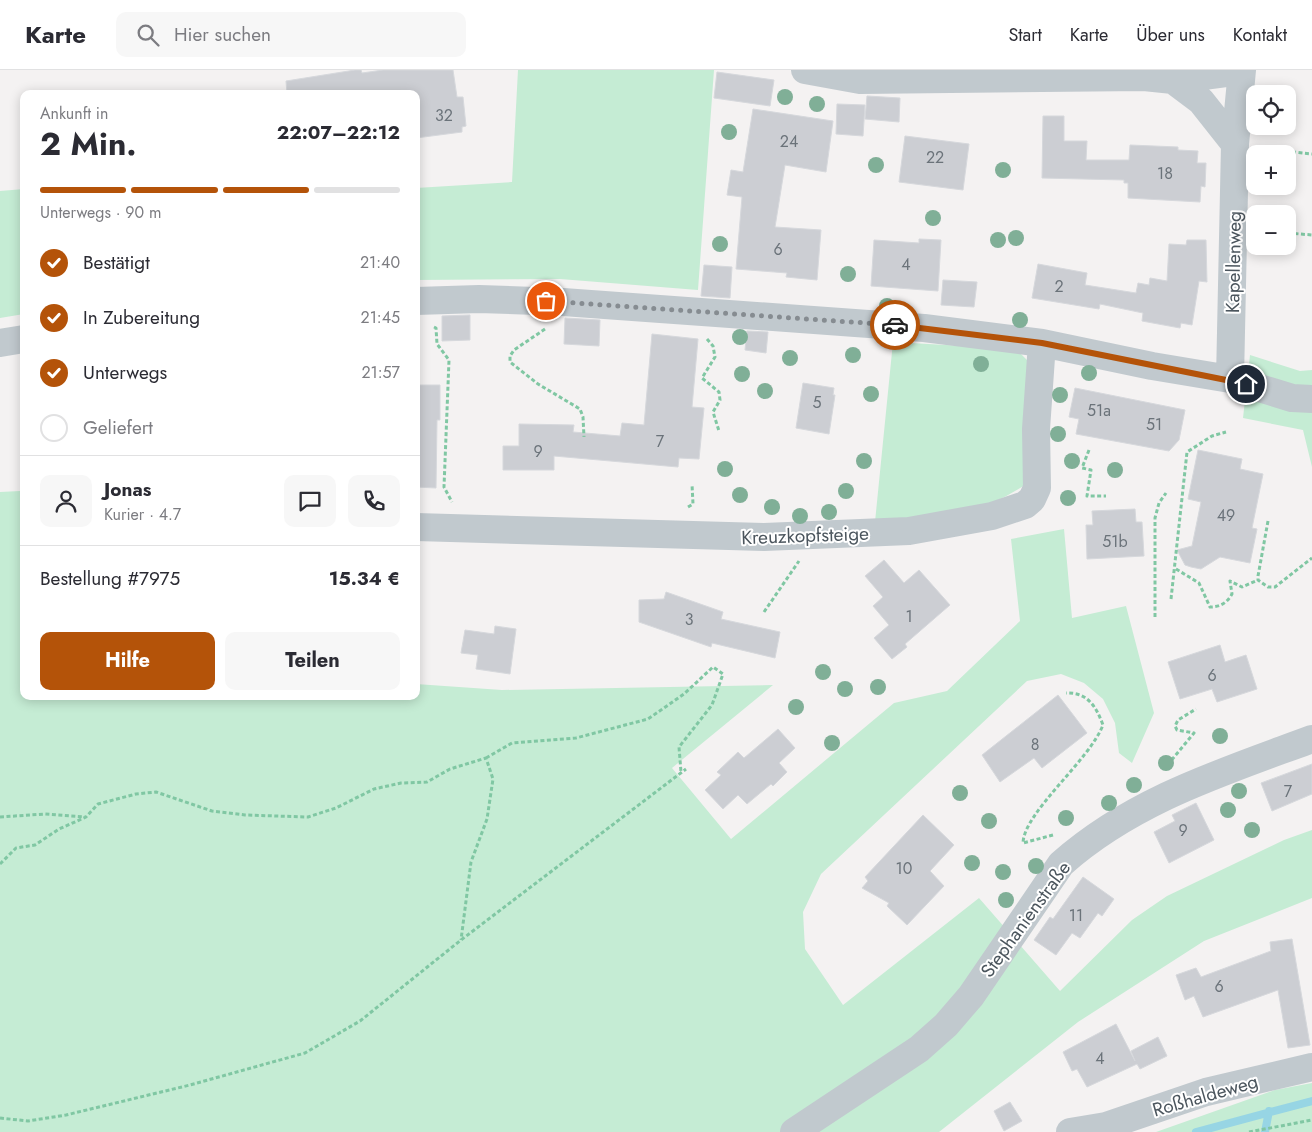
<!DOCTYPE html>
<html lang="de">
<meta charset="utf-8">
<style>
:root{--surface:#fff;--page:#f7f7f7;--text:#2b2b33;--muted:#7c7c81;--line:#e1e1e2;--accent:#b45309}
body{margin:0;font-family:Jost,sans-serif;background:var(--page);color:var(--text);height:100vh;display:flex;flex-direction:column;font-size:19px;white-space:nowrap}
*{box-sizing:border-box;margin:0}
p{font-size:16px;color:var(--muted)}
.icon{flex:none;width:28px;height:28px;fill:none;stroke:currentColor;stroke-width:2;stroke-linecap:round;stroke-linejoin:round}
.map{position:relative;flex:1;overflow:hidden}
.sheet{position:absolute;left:20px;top:20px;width:400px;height:610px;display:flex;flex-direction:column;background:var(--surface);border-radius:10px;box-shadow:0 2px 12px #0003}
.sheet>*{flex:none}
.controls{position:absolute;left:1246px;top:15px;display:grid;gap:10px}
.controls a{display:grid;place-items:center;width:50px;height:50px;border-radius:10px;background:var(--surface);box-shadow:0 2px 12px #0003;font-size:25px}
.pin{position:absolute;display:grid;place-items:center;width:42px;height:42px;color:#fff;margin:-21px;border:2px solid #fff;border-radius:50%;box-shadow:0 1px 5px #0007}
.courier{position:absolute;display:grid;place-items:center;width:50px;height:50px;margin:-25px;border:4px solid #b45309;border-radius:50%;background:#fff;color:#222;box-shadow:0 1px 6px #0007}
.head em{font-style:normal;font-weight:700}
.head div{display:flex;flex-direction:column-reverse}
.head{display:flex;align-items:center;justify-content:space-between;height:85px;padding:0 20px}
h1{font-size:32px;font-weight:700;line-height:38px}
.bar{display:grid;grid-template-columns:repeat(4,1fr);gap:8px 5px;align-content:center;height:60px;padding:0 20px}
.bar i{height:6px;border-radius:4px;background:var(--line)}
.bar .active{background:var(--accent)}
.bar p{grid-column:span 4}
.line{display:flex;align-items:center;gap:12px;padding:0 20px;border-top:1px solid var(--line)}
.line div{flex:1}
.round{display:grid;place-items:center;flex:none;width:52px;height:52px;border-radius:10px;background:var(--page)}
ol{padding:0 20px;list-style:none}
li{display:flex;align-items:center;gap:15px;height:55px}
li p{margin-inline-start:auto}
li .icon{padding:5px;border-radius:50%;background:var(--accent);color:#fff;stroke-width:4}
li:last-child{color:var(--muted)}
li i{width:28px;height:28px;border:2px solid var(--line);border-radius:50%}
.cta{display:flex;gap:10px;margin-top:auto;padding:10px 20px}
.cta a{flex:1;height:58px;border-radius:10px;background:var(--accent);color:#fff;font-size:20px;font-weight:700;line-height:58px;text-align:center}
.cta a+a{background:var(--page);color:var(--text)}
header{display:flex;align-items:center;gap:30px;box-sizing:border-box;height:70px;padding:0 25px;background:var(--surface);border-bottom:1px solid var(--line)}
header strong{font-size:24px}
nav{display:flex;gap:28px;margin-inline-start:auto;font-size:18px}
.search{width:350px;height:45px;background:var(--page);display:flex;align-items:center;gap:12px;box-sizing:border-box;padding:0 18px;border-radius:10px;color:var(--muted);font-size:19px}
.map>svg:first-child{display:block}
.green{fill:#c5ecd4}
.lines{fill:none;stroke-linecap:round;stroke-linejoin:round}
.stream{stroke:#97d5e4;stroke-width:8}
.building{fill:#ccced3;stroke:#d6d8dc}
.path{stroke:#80c7a3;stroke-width:3;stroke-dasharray:4 2.5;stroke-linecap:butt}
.minor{stroke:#c1c9ce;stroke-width:28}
.tree{fill:#80af97}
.done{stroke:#868c91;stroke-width:5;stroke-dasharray:0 9}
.route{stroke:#b45309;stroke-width:6}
.labels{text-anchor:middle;stroke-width:4;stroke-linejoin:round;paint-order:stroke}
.number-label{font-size:16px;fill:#6b737a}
.street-label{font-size:19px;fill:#4b555d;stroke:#fff}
</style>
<header>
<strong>Karte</strong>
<div class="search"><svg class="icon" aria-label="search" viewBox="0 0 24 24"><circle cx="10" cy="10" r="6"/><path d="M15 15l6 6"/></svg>Hier suchen</div>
<nav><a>Start</a><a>Karte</a><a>Über uns</a><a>Kontakt</a></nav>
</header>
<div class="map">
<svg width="1312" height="1062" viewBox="0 0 1312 1062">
<rect width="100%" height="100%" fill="#f4f2f2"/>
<path class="green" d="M518,0H714L698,220L560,209L416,210V118L512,112Z
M24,119V244L0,248V121Z
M893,272L1016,279L1028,291L1026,414C978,448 931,446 875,452Z
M1250,285L1300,301L1312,300V397L1303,360L1243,348Z
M20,421L24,443V626H416V614L502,620L773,615L672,698L731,769L894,633L947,621L1020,551L1011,469L1064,459L1072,548L1126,536L1154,643L1132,693L1119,683L1115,653L1103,629L1084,613L1061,604L1027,611L821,804L803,842L805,879L843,935L979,828L1060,921L1132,850L1167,826L1284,770L1312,760V828L1204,871L1078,952L939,1062H0V422Z
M1312,1013V1062H1156L1275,1020Z"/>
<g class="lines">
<path class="stream" d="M1196,1062L1312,1031
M1265,1062L1269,1041"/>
</g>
<path class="building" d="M355,0H361L362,3L383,0H453L457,27H463L466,56L462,57V62L416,68V24H287L286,11Z
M717,2L774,10L770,36L714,28Z
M867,26L900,28L899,52L865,49Z
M837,34L865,35L863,66L836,64Z
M753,39L833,51L826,102L785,95L775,157L821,160L817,210L786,207L787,203L736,199L742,127L727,125L731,100L743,102Z
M1043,46H1064V71H1087L1086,90H1129L1130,75L1178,77V80L1198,81L1197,93H1206L1205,117L1201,116L1200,132L1128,128V113H1124V110L1042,108Z
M905,66L969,74L963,120L899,112Z
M919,169L941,170L938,221L871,216L874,170L919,173Z
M1187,170H1206L1207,212L1199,211L1192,255L1181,253L1180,258L1142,251L1143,243L1100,234L1099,239L1032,228L1038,194L1087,203L1085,215L1136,223L1138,213L1149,215L1150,208L1167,211L1169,174L1186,175Z
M704,195L732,197L730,228L701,226Z
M943,210L977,212L974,237L941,235Z
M470,245V270L442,271V246Z
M565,248L600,250L599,276L564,274Z
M747,261L768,262L766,283L745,280Z
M652,264L698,269L692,337L704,338L699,389L679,388L678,397L554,386V400H503V376H519V354L574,355L573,362L620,366L622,353L644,355Z
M803,313L834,318L833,325H835L829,364L796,358Z
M416,315H440V350H437L436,418L416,417Z
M1075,318L1185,340L1179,370L1169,381L1076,364L1079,349L1069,347Z
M1198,380L1242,389L1240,399L1263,404L1252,458L1257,459L1250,493L1220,487L1201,499L1191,497L1185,495L1177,480L1192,476L1201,432L1188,429Z
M1135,439L1136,452H1142L1144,486L1087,489L1086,455H1093L1092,441Z
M884,490L904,513L919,500L950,535L905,574L907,577L892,589L874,568L889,555L873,536L883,527L865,506Z
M666,522L723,542L721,549L780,562L775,588L712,573L711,577L639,552V530L664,529Z
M495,556L516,559L510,604L476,599L478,585L461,583L465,560L494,564Z
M1220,575L1225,592L1246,585L1257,619L1217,632L1212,619L1180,629L1168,592Z
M1058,625L1087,663L1042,698L1034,688L1000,712L982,685Z
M778,659L795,678L779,693L787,702L773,716L771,714L747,734L738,725L723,739L705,720L721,705L717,702L738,682L744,688Z
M1312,694V724L1272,741L1261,713Z
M1196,733L1214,770L1169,793L1154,762L1175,751L1172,745Z
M923,745L954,775L930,801L944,816L907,855L887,836L889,833L862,818L868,811L865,807Z
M1083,807L1114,829L1102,846L1098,843L1080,868L1072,863L1056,885L1034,870L1050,847L1053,849Z
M1292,869L1310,975L1288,978L1278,920L1203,947L1194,926L1185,930L1176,905L1196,898L1201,907L1271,881L1270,872Z
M1116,954L1135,991L1131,981L1158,967L1167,986L1140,999L1137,994L1087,1017L1077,999L1072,1001L1063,982Z
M1010,1032L1022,1051L1004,1061L994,1041Z"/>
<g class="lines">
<path class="path" d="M1273,84L1283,81L1312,84
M1288,163L1312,165
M434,257L436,258L437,274L449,290L444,417L452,432
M545,259L514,280L510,286V292L538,314L580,339L583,347L584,367
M707,269L713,276L715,287L702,308L719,322L720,330L713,342L719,361
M1089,380L1082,398L1091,400L1087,426H1106
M688,437L693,434L692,414
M1268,451L1258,506V510L1268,517H1275L1312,488
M1176,499L1199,513L1210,537C1220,537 1227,533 1232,524L1230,511L1242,517L1258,510
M416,505L419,508L416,512
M1171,529L1187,382L1212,366L1226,362
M764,542L799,491
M1155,547V448L1159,433L1166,423
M486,688L512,673L576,668L648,649L684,624L713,597L723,604L712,635L679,677L681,702
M1170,696V692L1194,663L1177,660L1175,656L1178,650L1196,639
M0,747L45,744L86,747
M1053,765L1023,773C1024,742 1089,691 1103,655C1096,636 1087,622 1066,623
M0,794L16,778L35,775L59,759L86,747L98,734L136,724L156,722L212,741L245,745L308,747L336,738L374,719L401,713L427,712L450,699L486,688L493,709L487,749L471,792L461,870
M0,1048L28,1051L66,1045L190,1015L305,983L360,951L461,870L686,699
M1249,1062L1312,1050"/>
<path class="minor" d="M805,0L860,10L1144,7L1173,10L1241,1
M1173,10L1201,31L1235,74
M416,231L479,229L563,232L924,258L1042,273L1152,296L1230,309L1292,328L1312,329
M0,273L24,269
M1230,309L1235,74L1242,0
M416,457L764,467L909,461L992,446L1025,435L1032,429L1037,418L1036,359L1042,273
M794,1062L919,979L946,955L971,926L1061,794C1133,730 1223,702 1312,669
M1070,1062L1106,1056L1206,1022L1312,997"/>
</g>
<g class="tree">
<circle cx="785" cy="27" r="8"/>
<circle cx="817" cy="34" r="8"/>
<circle cx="729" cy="62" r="8"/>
<circle cx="876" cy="95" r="8"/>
<circle cx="1003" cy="100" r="8"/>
<circle cx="933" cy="148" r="8"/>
<circle cx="1016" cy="168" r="8"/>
<circle cx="998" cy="170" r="8"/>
<circle cx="720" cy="174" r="8"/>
<circle cx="848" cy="204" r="8"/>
<circle cx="887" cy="236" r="8"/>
<circle cx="1020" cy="250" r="8"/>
<circle cx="740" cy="267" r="8"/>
<circle cx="853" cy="285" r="8"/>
<circle cx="790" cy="288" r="8"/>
<circle cx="981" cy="294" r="8"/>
<circle cx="1089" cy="303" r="8"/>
<circle cx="742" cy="304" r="8"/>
<circle cx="765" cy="321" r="8"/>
<circle cx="871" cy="324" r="8"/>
<circle cx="1060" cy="325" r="8"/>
<circle cx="1058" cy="364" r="8"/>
<circle cx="864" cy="391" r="8"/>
<circle cx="1072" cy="391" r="8"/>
<circle cx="725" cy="399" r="8"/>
<circle cx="1115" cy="400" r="8"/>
<circle cx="846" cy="421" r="8"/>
<circle cx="740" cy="425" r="8"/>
<circle cx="1068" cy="428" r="8"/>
<circle cx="772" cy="437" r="8"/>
<circle cx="829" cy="442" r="8"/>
<circle cx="800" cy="446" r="8"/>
<circle cx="823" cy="602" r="8"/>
<circle cx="878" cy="617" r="8"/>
<circle cx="845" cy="619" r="8"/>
<circle cx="796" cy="637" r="8"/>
<circle cx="1220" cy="666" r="8"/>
<circle cx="832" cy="673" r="8"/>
<circle cx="1166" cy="693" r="8"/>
<circle cx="1134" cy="715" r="8"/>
<circle cx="1239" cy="721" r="8"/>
<circle cx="960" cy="723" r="8"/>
<circle cx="1109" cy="733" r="8"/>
<circle cx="1228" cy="740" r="8"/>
<circle cx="1066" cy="748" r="8"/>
<circle cx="989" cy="751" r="8"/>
<circle cx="1252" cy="760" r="8"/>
<circle cx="972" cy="793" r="8"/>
<circle cx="1036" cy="796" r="8"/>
<circle cx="1003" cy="802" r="8"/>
<circle cx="1006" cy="830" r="8"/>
</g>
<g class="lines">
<path class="done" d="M546,231L895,255"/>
<path class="route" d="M895,255L1042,273L1246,314"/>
</g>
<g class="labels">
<g class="number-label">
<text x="444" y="51">32</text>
<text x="789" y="77">24</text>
<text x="935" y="93">22</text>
<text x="1165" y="109">18</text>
<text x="778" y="185">6</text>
<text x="906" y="200">4</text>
<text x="1059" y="222">2</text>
<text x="817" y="338">5</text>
<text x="1099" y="346">51a</text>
<text x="1154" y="360">51</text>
<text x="660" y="377">7</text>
<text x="538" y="387">9</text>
<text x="1226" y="451">49</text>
<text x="1115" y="477">51b</text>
<text x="909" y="552">1</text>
<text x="689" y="555">3</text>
<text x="1212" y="611">6</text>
<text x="1035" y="680">8</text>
<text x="1288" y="727">7</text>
<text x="1183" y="766">9</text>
<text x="904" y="804">10</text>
<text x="1076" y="851">11</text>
<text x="1219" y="922">6</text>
<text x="1100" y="994">4</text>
</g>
<g class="street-label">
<text transform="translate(1233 192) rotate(-89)" y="7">Kapellenweg</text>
<text transform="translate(805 465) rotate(-2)" y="7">Kreuzkopfsteige</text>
<text transform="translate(1025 849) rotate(-54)" y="7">Stephanienstraße</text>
<text transform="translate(1205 1025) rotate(-16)" y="7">Roßhaldeweg</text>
</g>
</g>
</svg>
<div class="controls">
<a><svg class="icon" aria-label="locate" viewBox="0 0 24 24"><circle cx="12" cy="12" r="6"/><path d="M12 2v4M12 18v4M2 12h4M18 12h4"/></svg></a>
<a>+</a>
<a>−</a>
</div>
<div class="pin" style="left:546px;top:231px;background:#ea580c"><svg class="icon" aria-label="bag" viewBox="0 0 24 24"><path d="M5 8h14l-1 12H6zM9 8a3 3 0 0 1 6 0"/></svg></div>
<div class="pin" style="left:1246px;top:314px;background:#1f2937"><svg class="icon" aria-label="home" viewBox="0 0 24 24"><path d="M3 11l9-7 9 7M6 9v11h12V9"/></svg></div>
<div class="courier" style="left:895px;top:255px"><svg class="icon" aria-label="car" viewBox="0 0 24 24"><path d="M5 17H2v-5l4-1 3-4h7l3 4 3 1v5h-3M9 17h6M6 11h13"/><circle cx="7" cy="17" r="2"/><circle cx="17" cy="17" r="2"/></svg></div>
<section class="sheet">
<div class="head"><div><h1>2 Min.</h1><p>Ankunft in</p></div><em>22:07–22:12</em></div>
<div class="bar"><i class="active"></i><i class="active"></i><i class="active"></i><i></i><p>Unterwegs · 90 m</p></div>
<ol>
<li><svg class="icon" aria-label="check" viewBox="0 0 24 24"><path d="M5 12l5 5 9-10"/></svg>Bestätigt<p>21:40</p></li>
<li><svg class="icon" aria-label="check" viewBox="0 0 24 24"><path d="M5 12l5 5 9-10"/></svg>In Zubereitung<p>21:45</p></li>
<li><svg class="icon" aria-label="check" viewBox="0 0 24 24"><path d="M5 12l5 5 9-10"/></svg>Unterwegs<p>21:57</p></li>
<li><i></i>Geliefert</li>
</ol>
<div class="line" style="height:90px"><a class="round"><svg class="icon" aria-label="person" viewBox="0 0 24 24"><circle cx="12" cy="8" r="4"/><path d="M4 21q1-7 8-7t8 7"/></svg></a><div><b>Jonas</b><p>Kurier · 4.7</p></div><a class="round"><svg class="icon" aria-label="chat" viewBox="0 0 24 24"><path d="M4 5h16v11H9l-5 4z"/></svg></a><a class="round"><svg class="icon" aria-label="phone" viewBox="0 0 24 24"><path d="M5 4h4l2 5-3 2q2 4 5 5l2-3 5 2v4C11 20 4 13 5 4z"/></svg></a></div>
<div class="line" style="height:65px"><div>Bestellung #7975</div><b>15.34 €</b></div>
<div class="cta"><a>Hilfe</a><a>Teilen</a></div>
</section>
</div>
